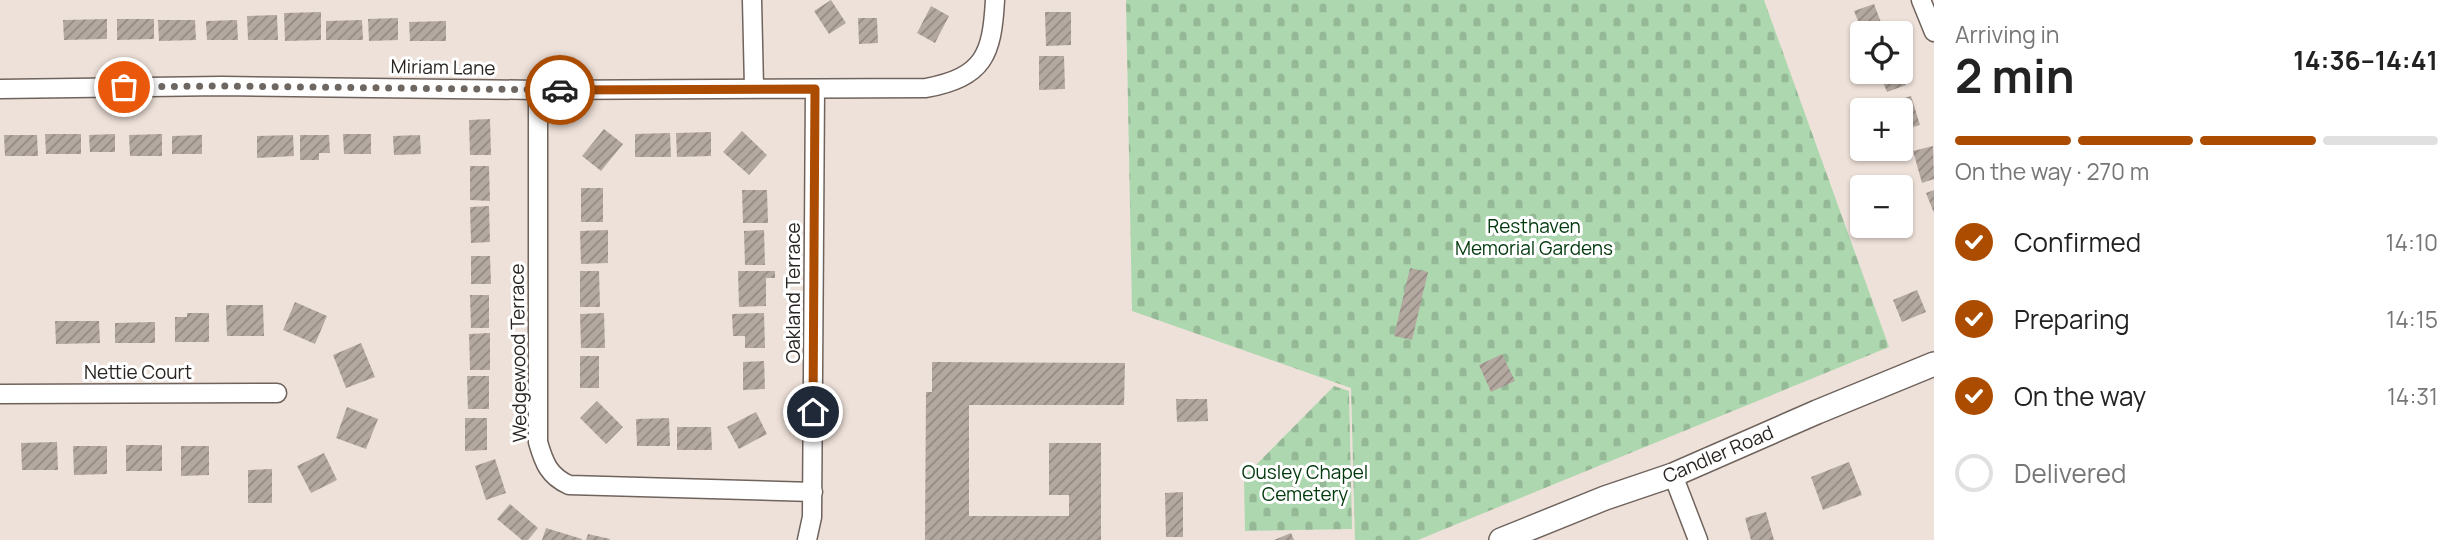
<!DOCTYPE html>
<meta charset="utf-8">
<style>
:root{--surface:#fff;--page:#f6f6f6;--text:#222;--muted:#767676;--line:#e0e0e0;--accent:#ab4c00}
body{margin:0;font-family:Manrope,sans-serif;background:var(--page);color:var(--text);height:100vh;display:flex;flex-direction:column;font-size:26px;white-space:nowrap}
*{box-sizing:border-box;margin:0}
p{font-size:23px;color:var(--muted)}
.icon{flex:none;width:38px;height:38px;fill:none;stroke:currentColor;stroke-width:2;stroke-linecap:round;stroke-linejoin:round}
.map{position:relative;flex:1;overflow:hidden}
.drawer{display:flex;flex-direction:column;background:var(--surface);width:525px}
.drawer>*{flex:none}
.controls{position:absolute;left:1850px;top:21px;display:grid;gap:14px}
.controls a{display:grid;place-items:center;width:63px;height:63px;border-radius:7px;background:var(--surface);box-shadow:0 2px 5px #0004;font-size:35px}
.pin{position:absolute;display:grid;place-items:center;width:60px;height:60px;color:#fff;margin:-30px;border:4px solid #fff;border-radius:50%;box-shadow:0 2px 7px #0007}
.courier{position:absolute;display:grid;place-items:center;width:70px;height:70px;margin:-35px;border:5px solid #ab4c00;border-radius:50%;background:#fff;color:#222;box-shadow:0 2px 9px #0007}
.overview em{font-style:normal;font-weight:700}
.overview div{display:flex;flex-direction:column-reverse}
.overview{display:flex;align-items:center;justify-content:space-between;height:119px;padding:0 21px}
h1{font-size:46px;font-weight:700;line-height:52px}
.bar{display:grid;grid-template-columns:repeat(4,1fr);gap:10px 7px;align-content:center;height:84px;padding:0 21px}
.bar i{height:9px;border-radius:5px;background:var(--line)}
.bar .on{background:var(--accent)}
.bar p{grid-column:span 4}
ol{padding:0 21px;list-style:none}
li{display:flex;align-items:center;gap:21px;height:77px}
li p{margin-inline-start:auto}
li .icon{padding:7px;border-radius:50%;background:var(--accent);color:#fff;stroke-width:4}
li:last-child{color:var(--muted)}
li i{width:38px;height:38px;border:4px solid var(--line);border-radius:50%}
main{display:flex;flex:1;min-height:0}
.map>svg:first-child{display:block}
.cemetery{fill:url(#cemetery-stones)}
.building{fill:url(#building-hatch)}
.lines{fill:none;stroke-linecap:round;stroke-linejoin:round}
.minor-casing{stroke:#6f635d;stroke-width:21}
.major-casing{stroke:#6f635d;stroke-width:26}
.minor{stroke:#fff;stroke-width:18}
.major{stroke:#fff;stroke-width:23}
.done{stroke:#6e6661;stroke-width:7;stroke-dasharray:0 12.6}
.route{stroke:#ab4c00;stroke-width:9}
.labels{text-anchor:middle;stroke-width:6;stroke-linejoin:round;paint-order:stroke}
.street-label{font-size:19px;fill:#292421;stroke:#fff}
.park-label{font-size:19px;fill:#01390c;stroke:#fff}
</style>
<main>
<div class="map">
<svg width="1934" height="540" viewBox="0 0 1934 540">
<defs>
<pattern id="cemetery-stones" width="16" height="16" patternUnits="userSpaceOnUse" patternTransform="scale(1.75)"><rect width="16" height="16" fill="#add8af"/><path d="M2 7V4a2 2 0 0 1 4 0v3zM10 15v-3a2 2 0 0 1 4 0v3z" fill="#95b996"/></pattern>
<pattern id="building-hatch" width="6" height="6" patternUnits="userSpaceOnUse" patternTransform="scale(1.75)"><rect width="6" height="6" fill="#b4a9a0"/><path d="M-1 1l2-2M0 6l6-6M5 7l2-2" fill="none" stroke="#928982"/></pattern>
</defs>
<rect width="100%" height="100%" fill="#eee1d9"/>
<path class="cemetery" d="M1126,0H1764L1889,347L1418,540H1355L1351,388L1132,311Z
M1334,386L1349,391L1352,529L1245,531L1244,477Z"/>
<path class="building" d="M831,0L846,23L829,34L814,11Z
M1874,4L1885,33H1863L1854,11Z
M931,6L949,16L935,43L917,33Z
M321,12V40L285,41L284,13Z
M1045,12H1071V45L1046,46Z
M277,15L278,40H248L247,16Z
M398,18V40L369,41L368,19Z
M858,18H877L878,43L859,44Z
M107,19V39L64,40L63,20Z
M117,19H154V39L117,40Z
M158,20H195L196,40L159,41Z
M237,20L238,40H207L206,21Z
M362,20L363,40H326V21Z
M446,21V41H410L409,22Z
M1039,56H1064L1065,89L1039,90Z
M1879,72H1900L1906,85L1887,92Z
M1911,96L1920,125L1900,131V110H1894L1891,102Z
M490,119L491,155H470L469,120Z
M604,129L623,144L601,171L582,156Z
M742,131L767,155L749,175L723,152Z
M711,132V156L677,157L676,133Z
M670,133L671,157H635V134Z
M45,134H81V154H46Z
M115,134V152H90L89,135Z
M162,134V156H130L129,135Z
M343,134H371V154H344Z
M4,135H37L38,156H5Z
M202,135V154H172V136Z
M293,135L294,156L257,158V136Z
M300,135H329L330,153H319V160H300Z
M420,135L421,154L394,155L393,136Z
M1933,146L1934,179L1922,183L1913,151Z
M470,166H489L490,201L470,200Z
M581,188H603V222H581Z
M742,190H767L768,223H743Z
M1934,190V213L1926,193Z
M489,206L490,242L471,243L470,207Z
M608,230V263L581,264L580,231Z
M764,230L765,265H745L744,231Z
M471,256H490L491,284H471Z
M1410,268L1428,272L1412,340L1394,336Z
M580,271H599L600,307H580Z
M738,271H775V278H766V306L739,307Z
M1917,290L1926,312L1902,322L1893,300Z
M470,295H489V328H471Z
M295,302L327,316L315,344L283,330Z
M226,305H263L264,336H227Z
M187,313H209V342H175V317H187Z
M604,313L605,348H581L580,314Z
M764,313L765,348H745V336H733L732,314Z
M55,321H99L100,343L56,344Z
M155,322V343H115V323Z
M490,333V370H470L469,334Z
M361,343L375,377L346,388L333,355Z
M1502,354L1515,381L1491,392L1479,365Z
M580,356H599V388H580Z
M764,361L765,389L743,390V362Z
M932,362L1125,363L1124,405H969V516H1069V495H1049V443H1101V540H925L926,392H932Z
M467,376H489V409H468Z
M1176,399H1207L1208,421L1177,422Z
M597,401L623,427L606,444L580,418Z
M347,407L378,419L366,449L336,438Z
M756,412L767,434L739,449L727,427Z
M465,418H487V450L465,451Z
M669,418L670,446H637L636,419Z
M677,427H711L712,450H677Z
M57,442L58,470H22L21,443Z
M126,445H162V471H126Z
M73,446H107V474L74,475Z
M181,446H209V475L181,476Z
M324,453L337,480L311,493L297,466Z
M495,459L506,493L486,500L475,466Z
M1849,462L1862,495L1823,510L1811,477Z
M272,469V503H248V470Z
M1183,492V537H1166L1165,493Z
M510,504L538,528L528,540H522L497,519Z
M1766,512L1774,540H1751L1745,518Z
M546,528L582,539V540H542Z
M1291,533L1294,540H1274Z
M588,534L610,539V540H586Z"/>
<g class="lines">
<g class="minor-casing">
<path id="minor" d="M752,0L754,87
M1921,0L1934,32
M0,89L222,86L538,90L926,88C984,77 992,55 995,0
M538,90V442C544,463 549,476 569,485L813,492
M0,394L277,393
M1673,475L1698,540
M807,540L812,517L815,89"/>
</g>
<g class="major-casing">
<path id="major" d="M1501,540L1605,498L1673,475L1817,412L1934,364"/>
</g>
<use href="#minor" class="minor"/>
<use href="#major" class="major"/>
</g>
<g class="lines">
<path class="done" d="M124,87L222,86L560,90"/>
<path class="route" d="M560,90L815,89L813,412"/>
</g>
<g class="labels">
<g class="street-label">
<text transform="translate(443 67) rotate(1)" y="7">Miriam Lane</text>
<text transform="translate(793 293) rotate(-90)" y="7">Oakland Terrace</text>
<text transform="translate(518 353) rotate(-91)" y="7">Wedgewood Terrace</text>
<text x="138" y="379">Nettie Court</text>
<text transform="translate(1718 454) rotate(-23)" y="7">Candler Road</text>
</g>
<g class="park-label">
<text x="1534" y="233">Resthaven<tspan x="1534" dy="22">Memorial Gardens</tspan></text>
<text x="1305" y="479">Ousley Chapel<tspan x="1305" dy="22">Cemetery</tspan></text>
</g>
</g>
</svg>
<div class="controls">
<a><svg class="icon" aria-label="locate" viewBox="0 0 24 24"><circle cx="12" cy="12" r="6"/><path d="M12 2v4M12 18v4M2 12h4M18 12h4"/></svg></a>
<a>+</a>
<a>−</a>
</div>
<div class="pin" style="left:124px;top:87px;background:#ea580c"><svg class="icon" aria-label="bag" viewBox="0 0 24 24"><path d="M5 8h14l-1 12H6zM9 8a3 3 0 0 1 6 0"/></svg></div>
<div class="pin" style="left:813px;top:412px;background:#1f2937"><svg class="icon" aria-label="home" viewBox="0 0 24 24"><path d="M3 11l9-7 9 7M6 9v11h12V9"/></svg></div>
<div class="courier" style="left:560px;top:90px"><svg class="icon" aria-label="car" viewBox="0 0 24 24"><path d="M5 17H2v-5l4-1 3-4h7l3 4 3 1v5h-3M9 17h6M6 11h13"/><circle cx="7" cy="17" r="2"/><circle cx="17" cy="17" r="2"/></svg></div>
</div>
<section class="drawer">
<div class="overview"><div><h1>2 min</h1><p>Arriving in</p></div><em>14:36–14:41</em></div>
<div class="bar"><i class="on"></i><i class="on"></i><i class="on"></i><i></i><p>On the way · 270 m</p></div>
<ol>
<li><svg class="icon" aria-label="check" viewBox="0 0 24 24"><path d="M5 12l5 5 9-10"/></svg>Confirmed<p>14:10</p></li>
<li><svg class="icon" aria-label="check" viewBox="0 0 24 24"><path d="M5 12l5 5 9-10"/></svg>Preparing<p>14:15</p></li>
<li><svg class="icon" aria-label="check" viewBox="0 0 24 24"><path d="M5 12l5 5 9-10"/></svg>On the way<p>14:31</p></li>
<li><i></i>Delivered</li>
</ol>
</section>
</main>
